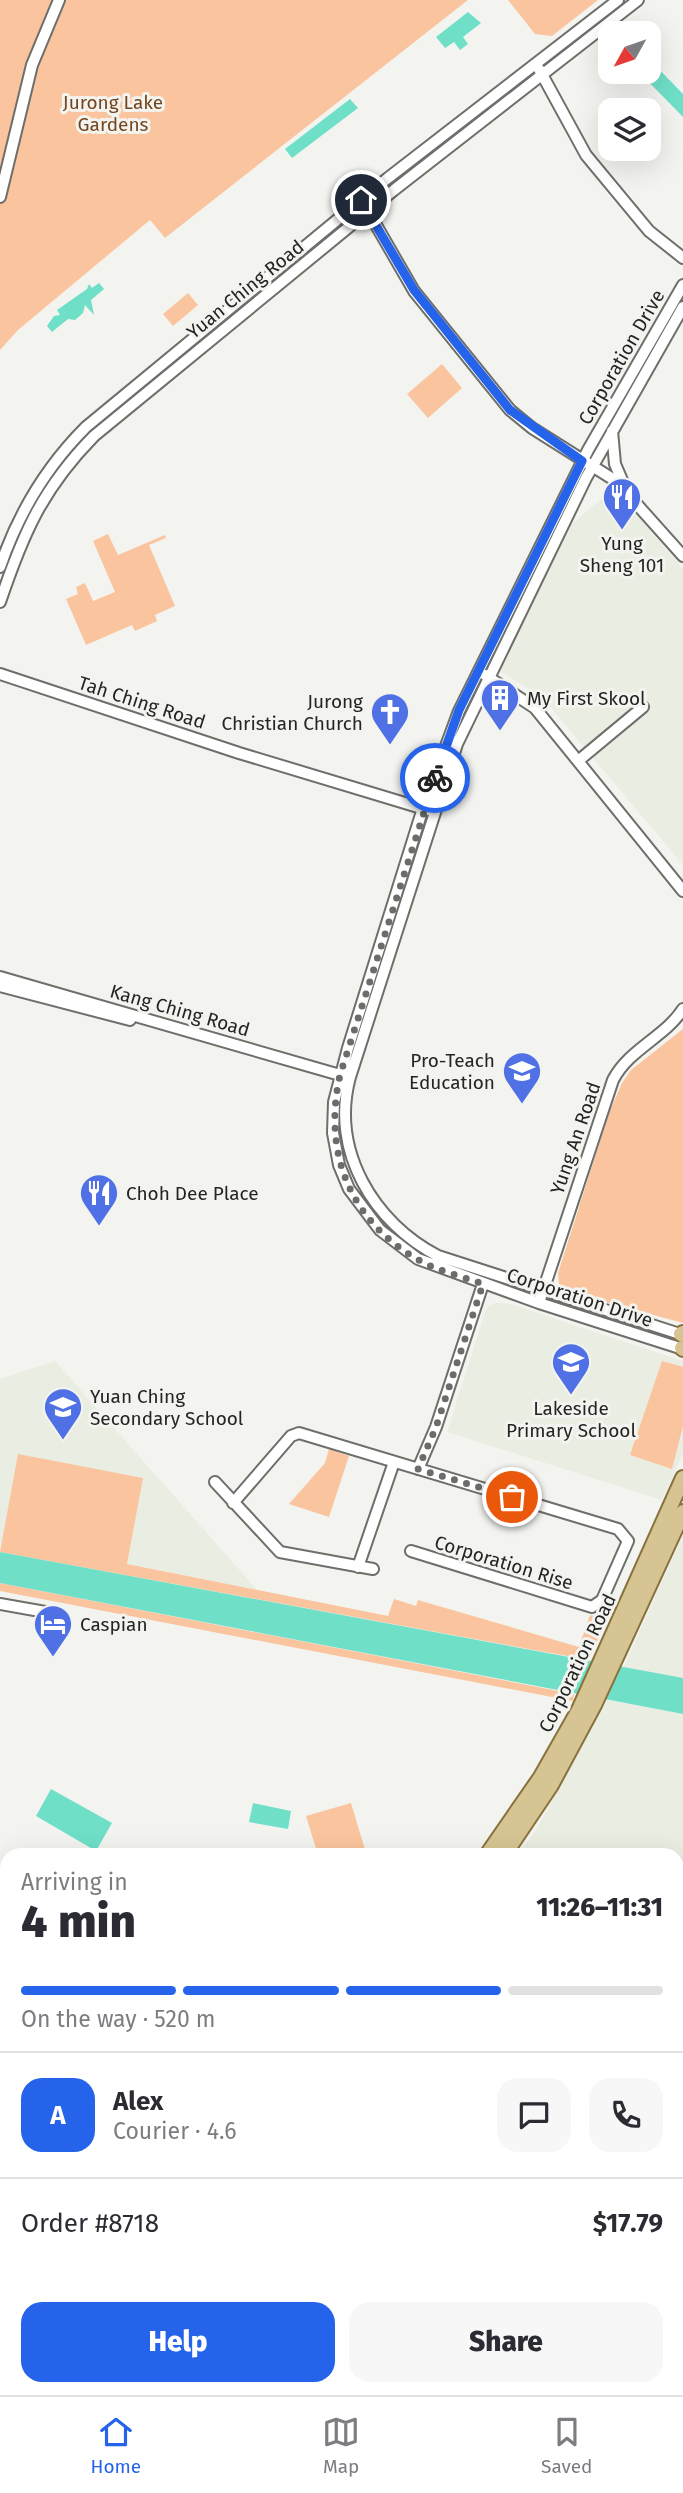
<!DOCTYPE html>
<meta charset="utf-8">
<style>
:root{--surface:#fff;--page:#f7f7f7;--text:#2b2b33;--muted:#7c7c81;--line:#e1e1e2;--accent:#2563eb}
body{margin:0;font-family:"Fira Sans",sans-serif;background:var(--page);color:var(--text);height:100vh;display:flex;flex-direction:column;font-size:26px;white-space:nowrap}
*{box-sizing:border-box;margin:0}
p{font-size:23px;color:var(--muted)}
.icon{flex:none;width:38px;height:38px;fill:none;stroke:currentColor;stroke-width:2;stroke-linecap:round;stroke-linejoin:round}
.map{position:relative;flex:1;overflow:hidden}
.side{position:absolute;left:0px;top:1848px;width:684px;height:548px;display:flex;flex-direction:column;background:var(--surface);border-radius:21px 21px 0 0;box-shadow:0 7px 28px #0002}
.side>*{flex:none}
.needle{width:46px;rotate:230deg}
.tools{position:absolute;left:598px;top:21px;display:grid;gap:14px}
.tools a{display:grid;place-items:center;width:63px;height:63px;border-radius:14px;background:var(--surface);box-shadow:0 7px 28px #0002;font-size:35px}
.pin{position:absolute;display:grid;place-items:center;width:60px;height:60px;color:#fff;margin:-30px;border:4px solid #fff;border-radius:50%;box-shadow:0 2px 7px #0007}
.courier{position:absolute;display:grid;place-items:center;width:70px;height:70px;margin:-35px;border:5px solid #2563eb;border-radius:50%;background:#fff;color:#222;box-shadow:0 2px 9px #0007}
.headline em{font-style:normal;font-weight:800}
.headline div{display:flex;flex-direction:column-reverse}
.headline{display:flex;align-items:center;justify-content:space-between;height:119px;padding:0 21px}
h1{font-size:46px;font-weight:800;line-height:52px}
.bar{display:grid;grid-template-columns:repeat(4,1fr);gap:10px 7px;align-content:center;height:84px;padding:0 21px}
.bar i{height:9px;border-radius:5px;background:var(--line)}
.bar .on{background:var(--accent)}
.bar p{grid-column:span 4}
.line{display:flex;align-items:center;gap:18px;padding:0 21px;border-top:2px solid var(--line)}
.line div{flex:1}
.round{display:grid;place-items:center;flex:none;width:74px;height:74px;border-radius:21px;background:var(--page)}
.cta{display:flex;gap:14px;margin-top:auto;padding:14px 21px}
.cta a{flex:1;height:80px;border-radius:21px;background:var(--accent);color:#fff;font-size:28px;font-weight:800;line-height:80px;text-align:center}
.cta a+a{background:var(--page);color:var(--text)}
.menu{display:flex;justify-content:space-around;align-items:center;height:98px;border-top:2px solid var(--line);background:var(--surface);font-size:19px;color:var(--muted)}
.menu a{display:grid;justify-items:center;gap:4px}
.menu .on{color:var(--accent)}
.map>svg:first-child{display:block}
.built{fill:#eaede1}
.green{fill:#fac59e}
.water{fill:#6fdfc8}
.lines{fill:none;stroke-linecap:round;stroke-linejoin:round}
.minor-casing{stroke:#6e6f6b;stroke-width:14}
.major-casing{stroke:#87723d;stroke-width:18}
.minor{stroke:#fff;stroke-width:10}
.major{stroke:#d7c493;stroke-width:14}
.rail{stroke:#3f403d;stroke-width:2.5;stroke-dasharray:12 12;stroke-linecap:butt}
.done{stroke:#6c6d6b;stroke-width:7;stroke-dasharray:0 12.6}
.route{stroke:#2563eb;stroke-width:9}
.labels{text-anchor:middle;stroke-width:6;stroke-linejoin:round;paint-order:stroke}
.park-label{font-size:19px;fill:#74451e;stroke:#f3f4f0}
.street-label{font-size:19px;fill:#242523;stroke:#f3f4f0}
.poi-label{font-size:19px;fill:#242523;stroke:#f3f4f0;text-anchor:start}
</style>
<div class="map">
<svg width="683" height="2395" viewBox="0 0 683 2395">
<rect width="100%" height="100%" fill="#f3f4f0"/>
<path class="built" d="M614,488L683,569V865L542,697L498,670L572,524Z
M494,1303H507L683,1361V1453L662,1500L447,1432L486,1309Z
M55,1361L258,1591L138,1566L0,1545V1379Z
M683,1535V1678L623,1668Z
M607,1700L683,1714V2260L677,2257V1855H515L533,1835Z
M438,2389H642L638,2395H435Z"/>
<path class="green" d="M0,0H468L165,238L150,220L18,330L0,350Z
M508,0H598L552,36L535,34Z
M188,293L198,305L173,326L163,314Z
M442,364L462,388L428,418L407,394Z
M108,534L118,555L165,535L166,538L149,545L175,606L155,615L157,621L135,631L132,625L86,645L66,599L78,594L76,587L85,583L93,601L115,592L93,541Z
M683,1029V1323L569,1292L559,1285L558,1273L609,1113L622,1083L631,1070Z
M662,1361L683,1367V1426L672,1469L630,1455Z
M329,1449L349,1456L329,1517L289,1504L325,1463Z
M18,1454L143,1478L127,1564L388,1616L394,1599L416,1606L418,1600L579,1647L590,1615L606,1620L589,1660L0,1552Z
M0,1583L574,1694L573,1701L0,1591Z
M351,1803L366,1853L318,1855L306,1816Z"/>
<path class="water" d="M468,12L481,23L463,37L468,44L460,50L454,42L445,48L436,37Z
M649,59L683,94V117L639,72H649Z
M350,99L358,108L292,158L285,149Z
M99,283L104,289L91,300L94,315L85,305L83,313L75,320L68,319L52,332L47,326L54,316L60,315L57,310L87,289L89,284L92,288Z
M0,1552L683,1678V1714L0,1583Z
M51,1789L112,1823L96,1851L36,1816Z
M253,1803L291,1811L288,1829L249,1822Z"/>
<g class="lines">
<g class="minor-casing">
<path id="minor" d="M539,69L586,155L649,231L683,258
M0,197L32,65L59,0
M365,206L414,291L510,410L532,428L616,481L683,556
M683,285L588,450L459,711L423,808L348,1048L334,1102L333,1133L339,1165L349,1189L380,1230L418,1259L539,1303L683,1349
M683,307L586,478L457,744L350,1077C330,1151 374,1223 438,1256L683,1335
M612,431L615,464L624,485
M0,567C18,514 47,466 86,427L388,178L618,0
M0,602C23,534 42,489 94,436L394,190L638,0
M0,674L239,753L428,810
M485,675L535,708L683,891
M578,761L643,707
M0,977L347,1077
M0,986L130,1020
M541,1297L613,1080C629,1049 665,1037 683,1009
M418,1469L436,1427L483,1284
M215,1482L280,1552L373,1569
M233,1503L291,1436L299,1433L618,1529L628,1541L602,1600L592,1607L411,1551
M358,1567L394,1462
M0,1604L51,1613L54,1628
M0,2381L7,2385
M12,2389L22,2395"/>
</g>
<g class="major-casing">
<path id="major" d="M681,1334L683,1333
M682,1348L683,1349
M487,1855L541,1777L579,1710L683,1478
M504,1855L551,1785L594,1705L683,1512
M0,1897L7,1901
M0,1922L7,1926
M0,2209L7,2202
M0,2228L7,2219
M677,2284L683,2288
M677,2305L683,2309"/>
</g>
<use href="#minor" class="minor"/>
<use href="#major" class="major"/>
<path class="rail" d="M0,1875L7,1879
M0,1887L7,1891
M677,2271L683,2275"/>
</g>
<g class="lines">
<path class="done" d="M435,778L340,1075C323,1150 348,1219 417,1259C437,1271 461,1276 483,1284L436,1427L418,1469L512,1497"/>
<path class="route" d="M361,200L414,290L510,410L582,461L459,710L435,778"/>
</g>
<defs>
<g id="restaurant-pin" transform="scale(2.0125)"><path d="M0 17L-7.5 6A9.5 9.5 0 1 1 7.5 6Z" fill="#4f71e5" stroke="#f3f4f0"/><path d="M-5-6h1v4h1v-4h1v4h1v-4h1v5L-1.5 .5V6h-2V.5L-5-1ZM5-6V6H3V1.5H1.5Q1.5-4 5-6Z" fill="#fff"/></g>
<g id="building-pin" transform="scale(2.0125)"><path d="M0 17L-7.5 6A9.5 9.5 0 1 1 7.5 6Z" fill="#4f71e5" stroke="#f3f4f0"/><path d="M-4-6H4V6H1V3H-1V6H-4ZM-2.5-4.3h1.7v1.8h-1.7ZM.8-4.3h1.7v1.8H.8ZM-2.5-1h1.7V.8h-1.7ZM.8-1h1.7V.8H.8Z" fill="#fff"/></g>
<g id="church-pin" transform="scale(2.0125)"><path d="M0 17L-7.5 6A9.5 9.5 0 1 1 7.5 6Z" fill="#4f71e5" stroke="#f3f4f0"/><path d="M-1.2-6h2.4v3.5h3.3v2.4h-3.3V6h-2.4V-.1h-3.3v-2.4h3.3Z" fill="#fff"/></g>
<g id="school-pin" transform="scale(2.0125)"><path d="M0 17L-7.5 6A9.5 9.5 0 1 1 7.5 6Z" fill="#4f71e5" stroke="#f3f4f0"/><path d="M0-5L7-2L0 1L-7-2ZM-4 1L0 2.5L4 1V4Q0 6-4 4Z" fill="#fff"/></g>
<g id="hotel-pin" transform="scale(2.0125)"><path d="M0 17L-7.5 6A9.5 9.5 0 1 1 7.5 6Z" fill="#4f71e5" stroke="#f3f4f0"/><path d="M-6-4.5h1.5V1H6V5H4.5V3h-9V5H-6ZM-4 0a1.8 1.8 0 1 1 3.6 0ZM.5 0V-2.5h3Q6-2.5 6 0Z" fill="#fff"/></g>
</defs>
<g fill-rule="evenodd">
<use href="#restaurant-pin" x="622" y="497"/>
<use href="#building-pin" x="500" y="698"/>
<use href="#church-pin" x="390" y="712"/>
<use href="#school-pin" x="522" y="1071"/>
<use href="#restaurant-pin" x="99" y="1193"/>
<use href="#school-pin" x="571" y="1362"/>
<use href="#school-pin" x="63" y="1407"/>
<use href="#hotel-pin" x="53" y="1624"/>
</g>
<g class="labels">
<g class="park-label">
<text x="113" y="109">Jurong Lake<tspan x="113" dy="22">Gardens</tspan></text>
</g>
<g class="street-label">
<text transform="translate(245 289) rotate(-39)" y="7">Yuan Ching Road</text>
<text transform="translate(621 357) rotate(-60)" y="7">Corporation Drive</text>
<text transform="translate(142 702) rotate(18)" y="7">Tah Ching Road</text>
<text transform="translate(180 1010) rotate(16)" y="7">Kang Ching Road</text>
<text transform="translate(575 1138) rotate(-71)" y="7">Yung An Road</text>
<text transform="translate(580 1297) rotate(18)" y="7">Corporation Drive</text>
<text transform="translate(504 1562) rotate(17)" y="7">Corporation Rise</text>
<text transform="translate(577 1663) rotate(-64)" y="7">Corporation Road</text>
</g>
<g class="poi-label">
<text x="622" y="550" text-anchor="middle">Yung<tspan x="622" dy="22">Sheng 101</tspan></text>
<text x="527" y="705">My First Skool</text>
<text x="363" y="708" text-anchor="end">Jurong<tspan x="363" dy="22">Christian Church</tspan></text>
<text x="495" y="1067" text-anchor="end">Pro-Teach<tspan x="495" dy="22">Education</tspan></text>
<text x="126" y="1200">Choh Dee Place</text>
<text x="90" y="1403">Yuan Ching<tspan x="90" dy="22">Secondary School</tspan></text>
<text x="571" y="1415" text-anchor="middle">Lakeside<tspan x="571" dy="22">Primary School</tspan></text>
<text x="80" y="1631">Caspian</text>
</g>
</g>
</svg>
<div class="tools">
<a><svg class="needle" viewBox="-14 -14 28 28"><path d="M0-13l5 13h-10z" fill="#e53935"/><path d="M0 13l5-13h-10z" fill="#7c7c81"/></svg></a>
<a><svg class="icon" aria-label="layers" viewBox="0 0 24 24"><path d="M12 4l9 5-9 5-9-5zM3 14l9 5 9-5"/></svg></a>
</div>
<div class="pin" style="left:512px;top:1497px;background:#ea580c"><svg class="icon" aria-label="bag" viewBox="0 0 24 24"><path d="M5 8h14l-1 12H6zM9 8a3 3 0 0 1 6 0"/></svg></div>
<div class="pin" style="left:361px;top:200px;background:#1f2937"><svg class="icon" aria-label="home" viewBox="0 0 24 24"><path d="M3 11l9-7 9 7M6 9v11h12V9"/></svg></div>
<div class="courier" style="left:435px;top:778px"><svg class="icon" aria-label="bike" viewBox="0 0 24 24"><circle cx="6" cy="16" r="4"/><circle cx="18" cy="16" r="4"/><path d="M6 16l4-8h5l3 8M10 8l3 8H6M13 5h3"/></svg></div>
<section class="side">
<div class="headline"><div><h1>4 min</h1><p>Arriving in</p></div><em>11:26–11:31</em></div>
<div class="bar"><i class="on"></i><i class="on"></i><i class="on"></i><i></i><p>On the way · 520 m</p></div>
<div class="line" style="height:126px"><b class="round" style="background:var(--accent);color:#fff">A</b><div><b>Alex</b><p>Courier · 4.6</p></div><a class="round"><svg class="icon" aria-label="chat" viewBox="0 0 24 24"><path d="M4 5h16v11H9l-5 4z"/></svg></a><a class="round"><svg class="icon" aria-label="phone" viewBox="0 0 24 24"><path d="M5 4h4l2 5-3 2q2 4 5 5l2-3 5 2v4C11 20 4 13 5 4z"/></svg></a></div>
<div class="line" style="height:91px"><div>Order #8718</div><b>$17.79</b></div>
<div class="cta"><a>Help</a><a>Share</a></div>
</section>
</div>
<nav class="menu">
<a class="on"><svg class="icon" aria-label="home" viewBox="0 0 24 24"><path d="M3 11l9-7 9 7M6 9v11h12V9"/></svg>Home</a>
<a><svg class="icon" aria-label="map" viewBox="0 0 24 24"><path d="M3 6l6-2 6 2 6-2v14l-6 2-6-2-6 2zM9 4v14M15 6v14"/></svg>Map</a>
<a><svg class="icon" aria-label="saved" viewBox="0 0 24 24"><path d="M7 4h10v16l-5-4-5 4z"/></svg>Saved</a>
</nav>
